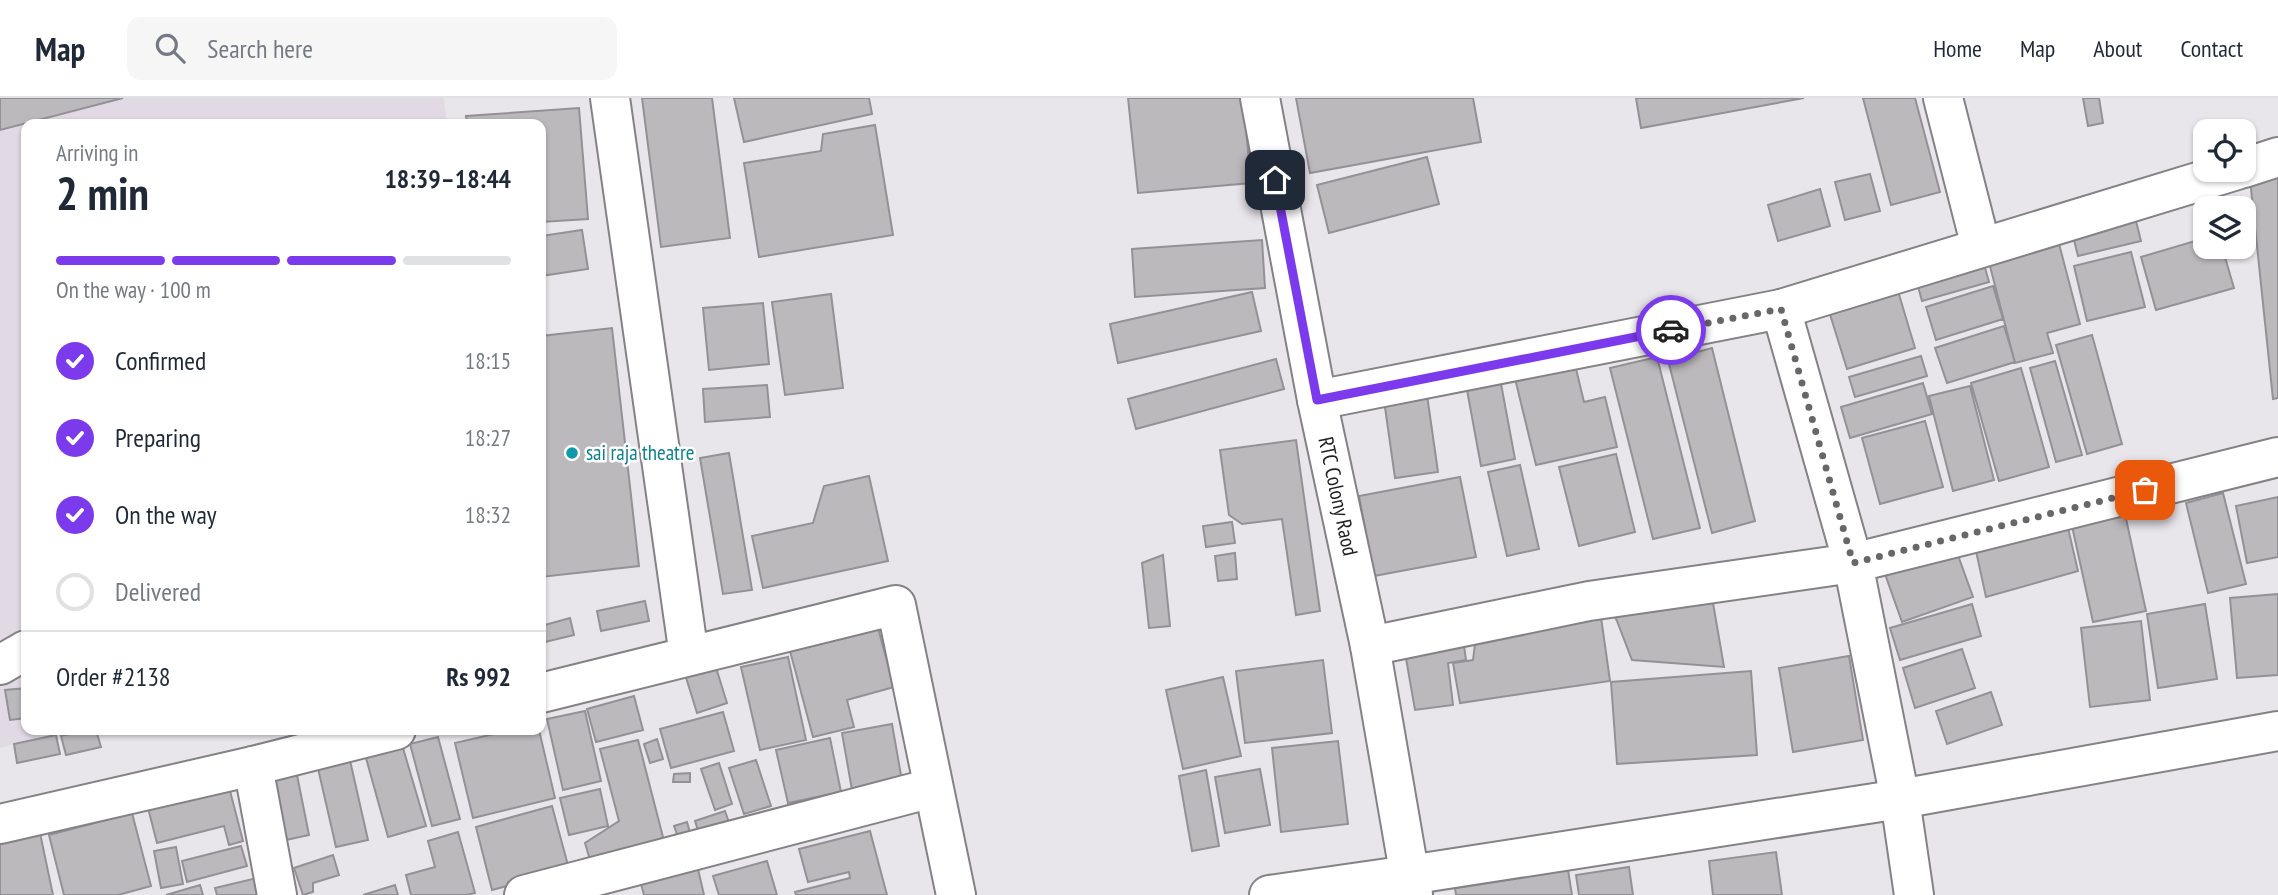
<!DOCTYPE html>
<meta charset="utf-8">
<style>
:root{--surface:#fff;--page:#f6f6f7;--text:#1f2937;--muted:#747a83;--line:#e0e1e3;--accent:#7c3aed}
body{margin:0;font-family:"PT Sans Narrow",sans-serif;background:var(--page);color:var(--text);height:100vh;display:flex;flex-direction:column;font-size:26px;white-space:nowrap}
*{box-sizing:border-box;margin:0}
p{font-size:23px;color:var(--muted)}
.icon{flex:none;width:38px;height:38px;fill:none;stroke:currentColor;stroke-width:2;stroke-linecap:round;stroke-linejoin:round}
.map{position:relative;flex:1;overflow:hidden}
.details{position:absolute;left:21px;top:21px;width:525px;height:616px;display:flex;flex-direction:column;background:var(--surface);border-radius:14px;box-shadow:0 2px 5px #0004}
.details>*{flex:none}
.controls{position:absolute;left:2193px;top:21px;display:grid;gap:14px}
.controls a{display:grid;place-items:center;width:63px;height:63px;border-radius:14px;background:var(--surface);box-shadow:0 2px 5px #0004;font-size:35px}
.pin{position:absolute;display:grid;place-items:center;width:60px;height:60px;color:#fff;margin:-30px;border-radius:14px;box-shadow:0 4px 10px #0006}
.courier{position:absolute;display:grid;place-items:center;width:70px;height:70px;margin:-35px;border:5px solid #7c3aed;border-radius:50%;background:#fff;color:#222;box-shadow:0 2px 9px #0007}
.head em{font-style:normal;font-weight:800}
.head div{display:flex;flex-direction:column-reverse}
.head{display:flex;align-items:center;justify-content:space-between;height:119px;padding:0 35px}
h1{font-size:46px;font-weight:800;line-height:52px}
.bar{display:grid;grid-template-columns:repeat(4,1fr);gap:10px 7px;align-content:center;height:84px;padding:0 35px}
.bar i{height:9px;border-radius:5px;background:var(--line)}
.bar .current{background:var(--accent)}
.bar p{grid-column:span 4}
.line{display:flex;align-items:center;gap:18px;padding:0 35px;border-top:2px solid var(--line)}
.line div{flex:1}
ol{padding:0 35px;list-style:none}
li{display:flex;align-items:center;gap:21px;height:77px}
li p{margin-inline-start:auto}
li .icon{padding:7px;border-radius:50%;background:var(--accent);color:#fff;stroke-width:4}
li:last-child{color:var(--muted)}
li i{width:38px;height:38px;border:4px solid var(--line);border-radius:50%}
header{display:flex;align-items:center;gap:42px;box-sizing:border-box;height:98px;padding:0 35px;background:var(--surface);border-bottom:2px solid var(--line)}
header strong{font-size:33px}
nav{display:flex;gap:38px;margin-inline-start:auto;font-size:24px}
.search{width:490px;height:63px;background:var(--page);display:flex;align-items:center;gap:18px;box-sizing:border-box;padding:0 24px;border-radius:14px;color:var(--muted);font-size:26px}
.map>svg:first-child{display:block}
.built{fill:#e1dae5}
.building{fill:#bcb9bd;stroke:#949196;stroke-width:2}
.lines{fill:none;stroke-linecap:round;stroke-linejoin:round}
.minor-casing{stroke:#848286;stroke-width:42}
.minor{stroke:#fff;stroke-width:38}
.done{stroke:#686669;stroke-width:7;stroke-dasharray:0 12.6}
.route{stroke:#7c3aed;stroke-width:9}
.culture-dot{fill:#0f9aa8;stroke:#fff;stroke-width:2.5}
.labels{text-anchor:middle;stroke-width:5;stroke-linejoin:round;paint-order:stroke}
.culture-label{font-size:21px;fill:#0d838f;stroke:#fff;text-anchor:start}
.street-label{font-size:21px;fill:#222123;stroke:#fff}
</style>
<header>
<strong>Map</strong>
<div class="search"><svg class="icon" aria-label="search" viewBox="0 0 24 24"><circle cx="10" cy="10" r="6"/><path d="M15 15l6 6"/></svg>Search here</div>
<nav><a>Home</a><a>Map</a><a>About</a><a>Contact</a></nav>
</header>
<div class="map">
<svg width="2278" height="797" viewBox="0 0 2278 797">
<rect width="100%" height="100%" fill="#e9e6eb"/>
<path class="built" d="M0,0H444L447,26H26V632H74L0,650Z"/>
<path class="building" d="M0,0H123L0,32Z
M642,0H712L730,140L661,149Z
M734,0H869L872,16L744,44Z
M1128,0H1243L1251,85L1138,95Z
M1296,0H1473L1481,44L1310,75Z
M1636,0H1804L1641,30Z
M1863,0H1915L1940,94L1891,107Z
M2083,0H2099L2103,25L2088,28Z
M579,10L588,121L541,124V26H467L466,18Z
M875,27L893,137L759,159L744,65L821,53L823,36Z
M1427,59L1439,106L1329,135L1317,87Z
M2278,59V300L2273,301L2248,62Z
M1870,76L1880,113L1845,122L1835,84Z
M1820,91L1830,128L1778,143L1768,107Z
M2052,119L2080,226L2047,235L2053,255L2015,265L1982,137Z
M2069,122L2118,128L2136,123L2141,143L2078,158Z
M582,132L588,171L541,178V138Z
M2205,140V149H2222L2234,190L2156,212L2141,159Z
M1262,142L1265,190L1135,199L1132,151Z
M1979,148L1989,184L1922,203L1912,167Z
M2131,154L2145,209L2087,223L2074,168Z
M1892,173L1915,250L1847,271L1823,194Z
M1993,188L2003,221L1936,242L1926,209Z
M1252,194L1261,233L1118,265L1110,226Z
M831,196L843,290L785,297L772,204Z
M763,205L769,266L709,272L703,210Z
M2004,228L2015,264L1947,285L1935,250Z
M612,230L639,468L541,479V238Z
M2092,237L2122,346L2087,356L2056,247Z
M1712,250L1755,423L1712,435L1668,262Z
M1572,254L1584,304L1605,299L1617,349L1536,367L1512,268Z
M1921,258L1927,278L1855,299L1849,279Z
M1657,259L1700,430L1653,441L1610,270Z
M1276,261L1284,291L1136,331L1128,301Z
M2055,263L2082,357L2056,364L2030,270Z
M2021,270L2049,369L1999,383L1971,285Z
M1499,275L1515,361L1481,368L1465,281Z
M1923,285L1932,316L1850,340L1841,309Z
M767,287L770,319L705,324L703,291Z
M1970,288L1994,382L1953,393L1929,298Z
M1427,297L1438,374L1395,380L1384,302Z
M1925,323L1943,389L1880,406L1862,340Z
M1296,342L1320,513L1296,517L1282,421L1242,426L1229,417L1220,352Z
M729,355L752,492L723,496L700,360Z
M1616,356L1635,434L1579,448L1559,369Z
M1520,367L1539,451L1507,458L1488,374Z
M869,378L888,463L763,490L752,438L813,425L824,388Z
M1460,379L1476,459L1374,478L1359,398Z
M2223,395L2246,486L2208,495L2186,405Z
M2278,399V459L2247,465L2236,408Z
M2125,416L2146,513L2093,524L2072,428Z
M1232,424L1235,445L1206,449L1203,428Z
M2068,430L2078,473L1986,499L1976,453Z
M1955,449L1973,499L1902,524L1884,473Z
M1235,455L1237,481L1218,483L1215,458Z
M1163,457L1170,528L1149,530L1142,465Z
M2278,496V577L2237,580L2230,500Z
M1712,499L1724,569L1632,562L1617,523L1607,504Z
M645,503L649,523L601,533L597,513Z
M1599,505L1610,583L1460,605L1453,565L1473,562L1476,538Z
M1972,506L1981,538L1900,562L1890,530Z
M2205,506L2217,581L2158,590L2147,516Z
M570,520L574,537L541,545V528Z
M2141,523L2150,602L2090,609L2081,530Z
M878,530L894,589L847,602L854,629L813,639L790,553Z
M1462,533L1466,562L1448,565L1453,607L1415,612L1404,549Z
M1962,551L1975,590L1915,610L1903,570Z
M1849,558L1863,642L1793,654L1779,570Z
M788,559L806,642L760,652L741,569Z
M1323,562L1332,635L1245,645L1236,573Z
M714,563L727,605L697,615L684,573Z
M1751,573L1757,657L1617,666L1611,584Z
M1223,579L1241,658L1183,671L1166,592Z
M26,590V620L10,622L5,592Z
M1991,594L2002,627L1947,646L1936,613Z
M634,598L643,632L596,644L587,611Z
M585,613L601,683L563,692L547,621Z
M723,614L734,653L671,670L660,631Z
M892,626L902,683L852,692L842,635Z
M84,632H96L101,649L66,657L61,638Z
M511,632H539L555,700L473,720L455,645Z
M56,637L60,656L17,665L14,646Z
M438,639L460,721L432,728L410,646Z
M830,640L841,694L788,705L776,652Z
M657,641L663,661L650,665L644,646Z
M638,642L664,743L590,762L585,745L619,723L600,651Z
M1338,643L1348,726L1281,734L1272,650Z
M403,650L426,728L388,739L366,660Z
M349,658L368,742L336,749L317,666Z
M756,662L771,708L744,716L729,670Z
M719,665L732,706L715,712L701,671Z
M1260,671L1270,727L1225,735L1215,679Z
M1206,672L1219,748L1192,753L1179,678Z
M690,675V684H673L674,676Z
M297,677L309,737L286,742L273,681Z
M229,689L243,743L229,747L224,728L157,745L148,710Z
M600,691L608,728L569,737L560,700Z
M552,708L569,771L492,792L476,729Z
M725,713L731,730L700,739L695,723Z
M132,715L151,788L118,797H64L49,737Z
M687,724L691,738L679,742L674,728Z
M870,733L887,797H796L795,794L850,780L849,774L808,784L799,751Z
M458,734L475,795L466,797H411L406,777L435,769L428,743Z
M40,735L53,797H0V744Z
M241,748L247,768L187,784L182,763Z
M176,749L183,786L161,790L154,753Z
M1776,754L1782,797H1713L1709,763Z
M333,757L339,777L313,785V794L303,797L294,770Z
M767,763L777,797H719L713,778Z
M1629,769L1633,797H1579L1576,777Z
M698,771L704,797H644L641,786Z
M1568,772L1572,797H1456L1455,790Z
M261,779L266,797H217L215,790Z
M200,787L203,797H166Z
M395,787L398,797H363Z"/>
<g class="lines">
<g class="minor-casing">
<g id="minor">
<path d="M610,0L689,558"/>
<path id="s1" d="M1260,0L1317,302L1370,548L1413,797"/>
<path d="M1943,0L1981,149"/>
<path d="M2244,70L2278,59"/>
<path d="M1781,211L1853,465L1900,701L1914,797"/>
<path d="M1317,302L1781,211L2237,72"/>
<path d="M1370,548L1589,503L1853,465L2278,359"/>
<path d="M0,567L26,552"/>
<path d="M541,595L896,507L956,797"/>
<path d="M253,668L277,797"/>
<path d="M0,726L253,668L396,632"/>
<path d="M524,797L932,690"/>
<path d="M1269,797L1409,777L1900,701L2278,633"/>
</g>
</g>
<use href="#minor" class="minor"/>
</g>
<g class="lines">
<path class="done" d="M1671,232L1781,211L1853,465L2145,392"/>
<path class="route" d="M1275,82L1317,302L1671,232"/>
</g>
<circle class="culture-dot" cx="572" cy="355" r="7"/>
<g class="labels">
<g class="culture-label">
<text x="586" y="362">sai raja theatre</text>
</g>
<g class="street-label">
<text dy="7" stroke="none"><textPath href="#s1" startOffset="406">RTC Colony Raod</textPath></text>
</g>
</g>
</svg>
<div class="controls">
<a><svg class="icon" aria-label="locate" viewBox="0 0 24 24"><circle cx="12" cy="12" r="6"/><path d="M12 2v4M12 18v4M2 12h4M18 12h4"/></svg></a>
<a><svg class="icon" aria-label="layers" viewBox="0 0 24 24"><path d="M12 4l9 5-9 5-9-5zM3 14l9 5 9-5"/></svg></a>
</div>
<div class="pin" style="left:2145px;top:392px;background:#ea580c"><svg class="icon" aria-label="bag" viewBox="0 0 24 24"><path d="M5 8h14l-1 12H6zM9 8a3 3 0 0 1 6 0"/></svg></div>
<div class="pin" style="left:1275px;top:82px;background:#1f2937"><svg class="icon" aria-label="home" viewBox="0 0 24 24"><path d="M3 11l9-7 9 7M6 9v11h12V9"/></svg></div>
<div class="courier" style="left:1671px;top:232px"><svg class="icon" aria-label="car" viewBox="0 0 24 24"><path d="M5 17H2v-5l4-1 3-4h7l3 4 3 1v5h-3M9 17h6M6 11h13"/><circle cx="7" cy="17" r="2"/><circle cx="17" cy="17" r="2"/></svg></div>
<section class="details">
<div class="head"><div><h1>2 min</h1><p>Arriving in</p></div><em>18:39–18:44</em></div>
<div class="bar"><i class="current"></i><i class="current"></i><i class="current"></i><i></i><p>On the way · 100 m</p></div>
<ol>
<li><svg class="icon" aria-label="check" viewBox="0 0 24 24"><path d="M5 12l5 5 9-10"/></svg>Confirmed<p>18:15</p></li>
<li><svg class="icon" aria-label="check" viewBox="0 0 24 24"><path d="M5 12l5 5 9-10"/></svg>Preparing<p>18:27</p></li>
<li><svg class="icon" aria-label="check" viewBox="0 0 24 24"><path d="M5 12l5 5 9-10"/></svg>On the way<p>18:32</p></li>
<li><i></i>Delivered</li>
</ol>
<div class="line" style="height:91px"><div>Order #2138</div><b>Rs 992</b></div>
</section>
</div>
